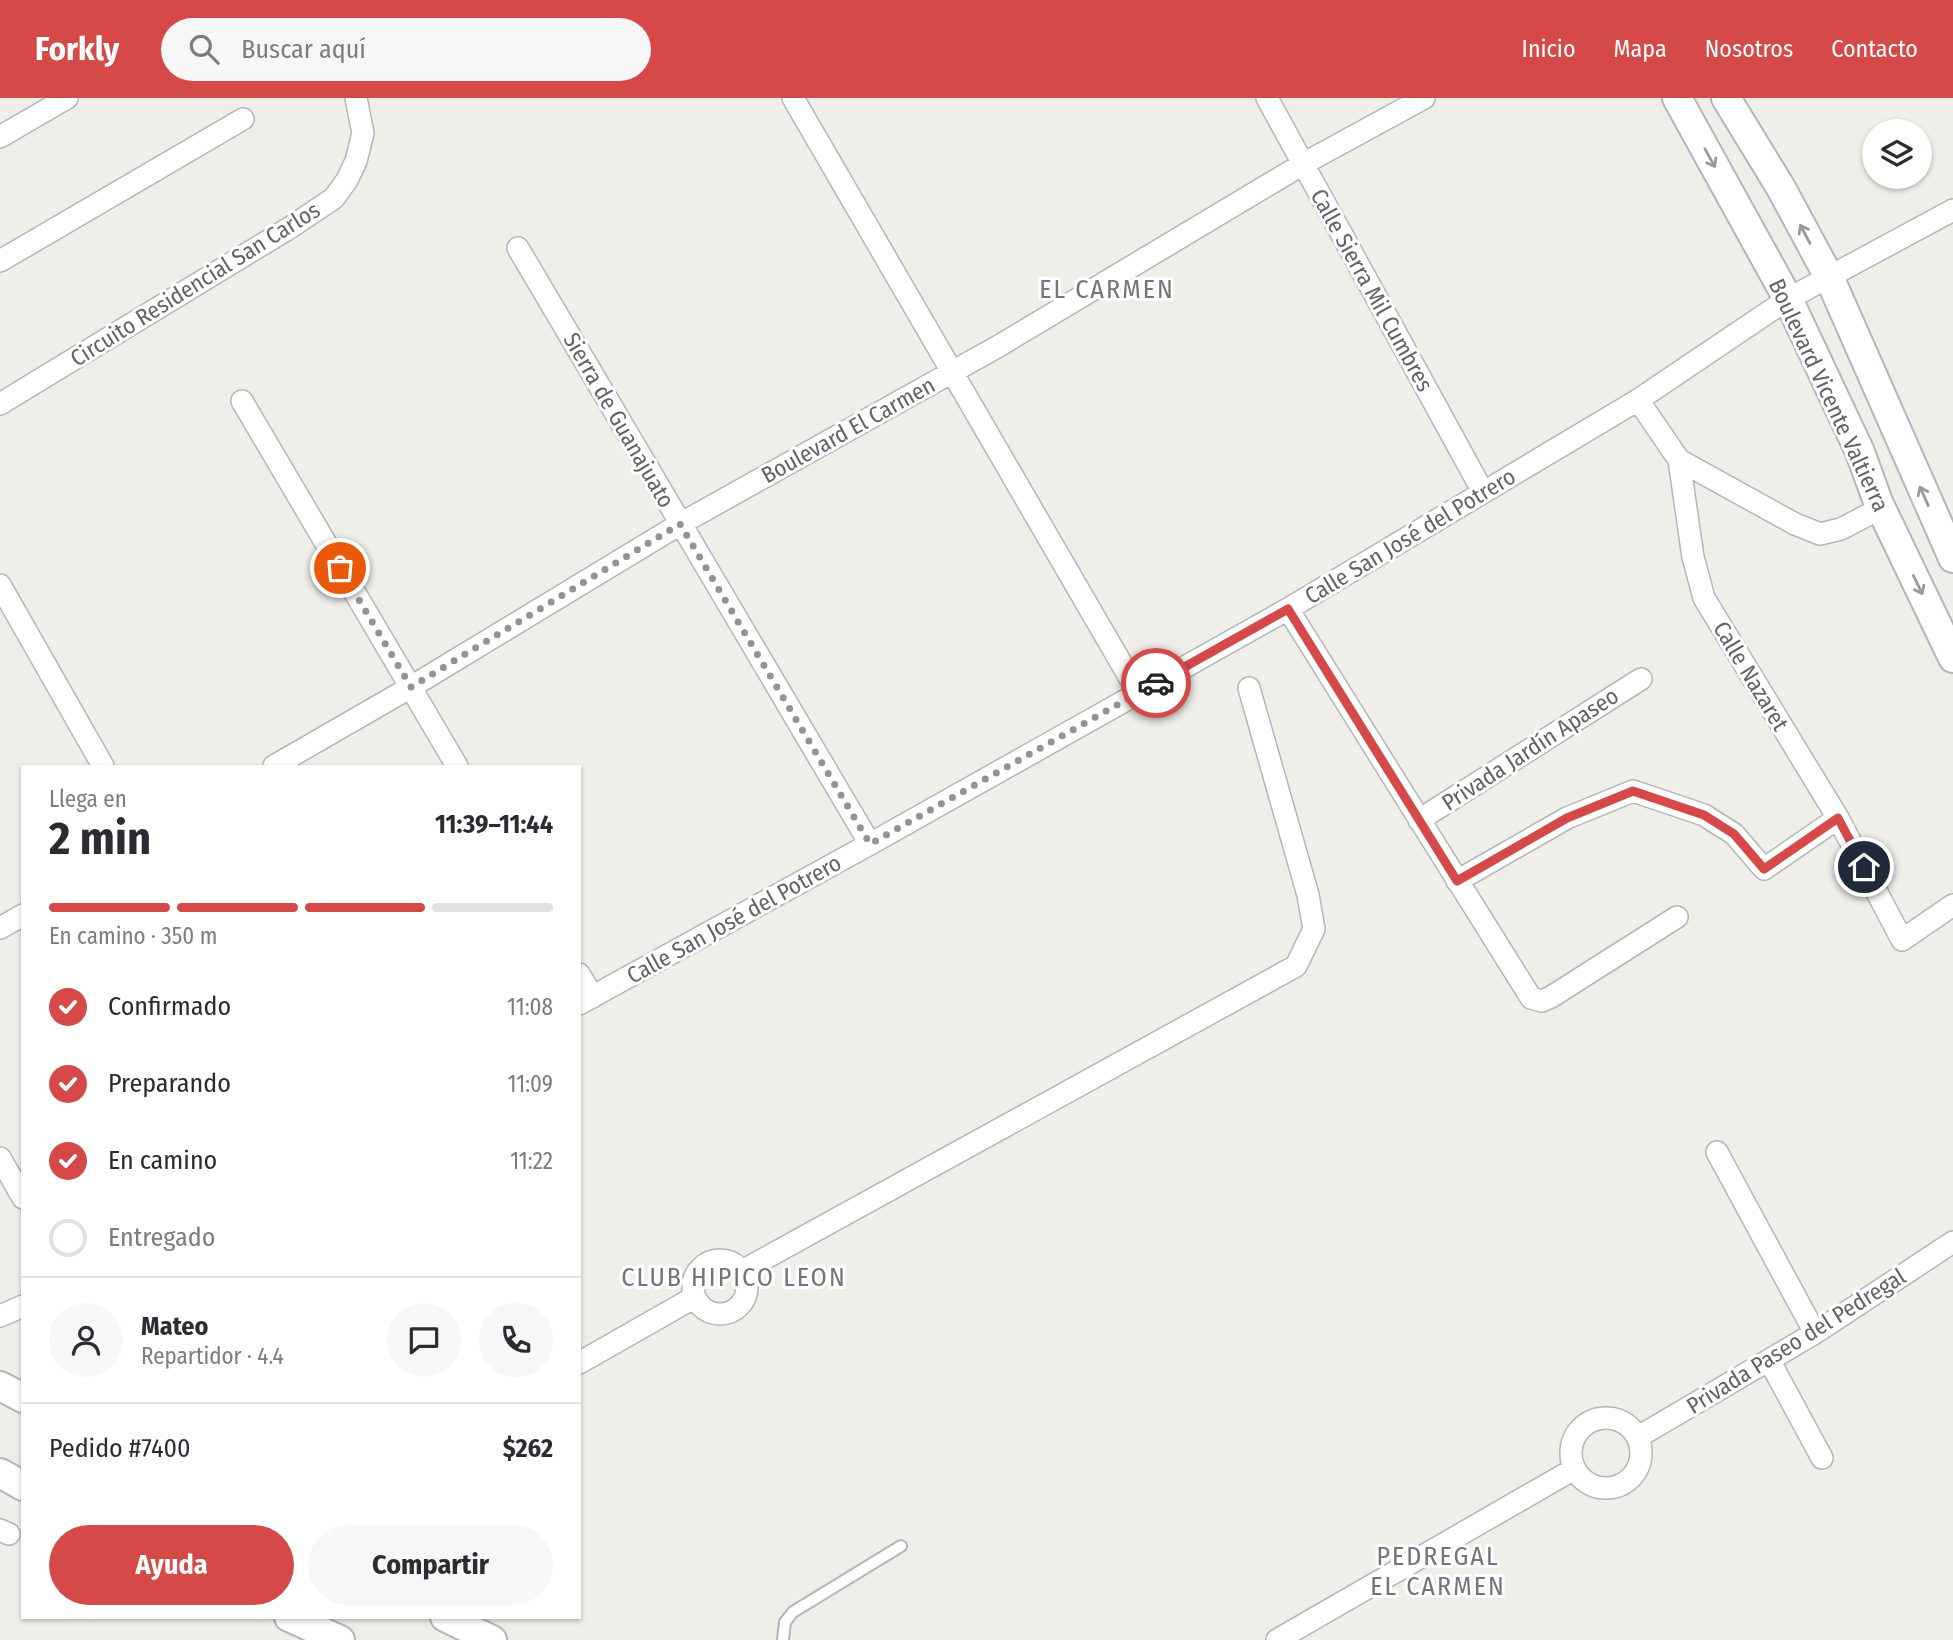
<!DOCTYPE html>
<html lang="es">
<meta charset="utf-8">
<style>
:root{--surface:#fff;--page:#f7f7f7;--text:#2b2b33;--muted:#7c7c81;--line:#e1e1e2;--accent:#d64949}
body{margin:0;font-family:"Fira Sans Condensed",sans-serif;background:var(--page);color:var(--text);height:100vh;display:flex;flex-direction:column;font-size:26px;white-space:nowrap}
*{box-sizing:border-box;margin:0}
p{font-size:23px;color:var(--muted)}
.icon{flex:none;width:38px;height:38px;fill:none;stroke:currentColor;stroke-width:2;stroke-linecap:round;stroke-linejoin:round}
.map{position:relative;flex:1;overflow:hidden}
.sheet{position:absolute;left:21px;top:667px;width:560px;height:854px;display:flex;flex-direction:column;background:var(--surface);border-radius:0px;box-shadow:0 2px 5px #0004}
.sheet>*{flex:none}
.controls{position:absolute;left:1862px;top:21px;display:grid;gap:14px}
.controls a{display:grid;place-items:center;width:70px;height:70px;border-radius:50%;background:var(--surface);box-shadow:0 2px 5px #0004;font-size:35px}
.pin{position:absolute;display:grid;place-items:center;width:60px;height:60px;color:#fff;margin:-30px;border:4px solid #fff;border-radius:50%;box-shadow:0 2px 7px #0007}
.courier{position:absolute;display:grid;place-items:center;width:70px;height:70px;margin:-35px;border:5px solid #d64949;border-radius:50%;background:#fff;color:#222;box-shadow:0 2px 9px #0007}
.summary em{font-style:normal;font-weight:700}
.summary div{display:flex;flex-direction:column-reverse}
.summary{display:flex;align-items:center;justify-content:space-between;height:119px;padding:0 28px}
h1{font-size:46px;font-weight:700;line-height:52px}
.bar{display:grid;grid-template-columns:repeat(4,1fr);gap:10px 7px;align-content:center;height:84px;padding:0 28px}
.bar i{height:9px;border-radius:5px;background:var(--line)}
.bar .current{background:var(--accent)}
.bar p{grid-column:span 4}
.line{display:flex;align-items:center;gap:18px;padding:0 28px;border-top:2px solid var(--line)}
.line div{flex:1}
.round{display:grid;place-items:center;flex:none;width:74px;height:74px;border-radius:37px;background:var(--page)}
ol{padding:0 28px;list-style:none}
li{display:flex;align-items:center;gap:21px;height:77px}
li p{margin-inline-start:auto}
li .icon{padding:7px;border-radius:50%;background:var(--accent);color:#fff;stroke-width:4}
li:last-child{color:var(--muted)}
li i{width:38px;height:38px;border:4px solid var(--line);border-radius:50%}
.button{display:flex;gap:14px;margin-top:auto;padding:14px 28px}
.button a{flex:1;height:80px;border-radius:42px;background:var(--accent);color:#fff;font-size:28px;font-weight:700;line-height:80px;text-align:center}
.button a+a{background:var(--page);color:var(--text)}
header{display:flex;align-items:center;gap:42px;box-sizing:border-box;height:98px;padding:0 35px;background:var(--accent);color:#fff}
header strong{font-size:33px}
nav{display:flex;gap:38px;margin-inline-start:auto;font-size:24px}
.search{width:490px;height:63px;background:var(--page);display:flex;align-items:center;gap:18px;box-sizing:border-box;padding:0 24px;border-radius:38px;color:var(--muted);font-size:26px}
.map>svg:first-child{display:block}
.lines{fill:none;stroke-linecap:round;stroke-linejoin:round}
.service-casing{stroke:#b4b6b9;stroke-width:14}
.minor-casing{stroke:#b4b6b9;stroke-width:24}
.secondary-casing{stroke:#b3b6b9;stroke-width:32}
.service{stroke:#fff;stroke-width:10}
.minor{stroke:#fff;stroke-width:21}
.secondary{stroke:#fff;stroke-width:28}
.oneway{stroke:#989a9c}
.done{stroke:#929494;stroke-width:7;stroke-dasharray:0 12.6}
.route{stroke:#d64949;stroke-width:9}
.labels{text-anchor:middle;stroke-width:6;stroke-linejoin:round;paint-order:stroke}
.street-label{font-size:23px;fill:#606467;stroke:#fff}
.quarter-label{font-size:26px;letter-spacing:2px;fill:#717679;stroke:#fff}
</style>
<header>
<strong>Forkly</strong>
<div class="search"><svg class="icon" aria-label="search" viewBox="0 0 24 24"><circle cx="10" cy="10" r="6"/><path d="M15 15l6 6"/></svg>Buscar aquí</div>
<nav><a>Inicio</a><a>Mapa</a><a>Nosotros</a><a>Contacto</a></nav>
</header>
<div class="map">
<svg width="1953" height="1542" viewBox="0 0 1953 1542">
<rect width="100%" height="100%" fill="#f0eee9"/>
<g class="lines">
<g class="service-casing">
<path id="service" d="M783,1542L785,1524L793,1514L901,1448"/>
</g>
<g class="minor-casing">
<path id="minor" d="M793,0L1131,582
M1267,0L1477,383
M0,39L67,0
M518,150L870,746
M0,163L243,21
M1638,302L1679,362L1693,459L1704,500L1838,720L1902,842L1953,807
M242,303L457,668
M0,306L291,129L334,100L347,82L356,63L363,35L356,0
M1679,362L1795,426L1820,436L1841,431L1881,410
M0,487L103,668
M1288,511L1531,900L1542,903L1551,899L1677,819
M274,668L411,589L680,426L997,249L1303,66L1424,0
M1419,722L1641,581
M1457,783L1567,720L1633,693L1704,717L1734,736L1764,771L1838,720
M0,830L23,817
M579,876L593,899
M579,906L870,746L1288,511L1638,302L1788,201L1953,112
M1717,1054L1815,1235
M0,1060L23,1100
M693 1189a27 27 0 1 1 54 0a27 27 0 1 1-54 0Z
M742,1173L1296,868L1314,831L1308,797L1249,590
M0,1218L23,1208
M1769,1262L1822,1360
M579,1265L695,1199
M1571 1355a35 35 0 1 1 70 0a35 35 0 1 1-70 0Z
M1638,1339L1815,1235L1953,1144
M0,1432L9,1436
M1277,1542L1574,1371"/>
</g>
<g class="secondary-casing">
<path id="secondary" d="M1677,0L1788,201L1860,354L1878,404L1953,560
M1726,0L1781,90L1830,181L1953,460
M0,1288L23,1300
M0,1375L23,1388
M289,1519L340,1542
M445,1519L492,1542"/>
</g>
<use href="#service" class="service"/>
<use href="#minor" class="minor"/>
<use href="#secondary" class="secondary"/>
</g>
<defs><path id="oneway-shaft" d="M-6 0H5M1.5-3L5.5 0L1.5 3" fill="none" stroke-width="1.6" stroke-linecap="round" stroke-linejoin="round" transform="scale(1.75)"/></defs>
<g class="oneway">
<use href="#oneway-shaft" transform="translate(1710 60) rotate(61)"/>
<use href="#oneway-shaft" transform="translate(1805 136) rotate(-118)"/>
<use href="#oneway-shaft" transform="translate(1924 398) rotate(-114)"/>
<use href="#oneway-shaft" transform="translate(1918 487) rotate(64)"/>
</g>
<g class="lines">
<path class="done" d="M340,470L411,589L680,426L870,746L1156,585"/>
<path class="route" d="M1156,585L1288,511L1457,783L1567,720L1633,693L1704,717L1734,736L1764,771L1838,720L1864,769"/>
</g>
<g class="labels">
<g class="street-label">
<text transform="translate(195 186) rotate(-32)" y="8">Circuito Residencial San Carlos</text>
<text transform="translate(1372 192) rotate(61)" y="8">Calle Sierra Mil Cumbres</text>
<text transform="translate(1829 297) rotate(65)" y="8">Boulevard Vicente Valtierra</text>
<text transform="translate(619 322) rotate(60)" y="8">Sierra de Guanajuato</text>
<text transform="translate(848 332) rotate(-29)" y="8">Boulevard El Carmen</text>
<text transform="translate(1410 438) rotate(-31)" y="8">Calle San José del Potrero</text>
<text transform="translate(1751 578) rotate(59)" y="8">Calle Nazaret</text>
<text transform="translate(1530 651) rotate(-33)" y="8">Privada Jardín Apaseo</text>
<text transform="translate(734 821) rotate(-29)" y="8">Calle San José del Potrero</text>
<text transform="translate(1796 1243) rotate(-32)" y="8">Privada Paseo del Pedregal</text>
</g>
<g class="quarter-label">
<text x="1107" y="200">EL CARMEN</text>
<text x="734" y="1188">CLUB HIPICO LEON</text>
<text x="1438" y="1467">PEDREGAL<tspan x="1438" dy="30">EL CARMEN</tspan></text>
</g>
</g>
</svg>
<div class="controls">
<a><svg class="icon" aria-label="layers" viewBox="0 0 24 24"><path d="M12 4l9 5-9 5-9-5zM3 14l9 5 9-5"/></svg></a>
</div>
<div class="pin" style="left:340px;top:470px;background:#ea580c"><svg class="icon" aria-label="bag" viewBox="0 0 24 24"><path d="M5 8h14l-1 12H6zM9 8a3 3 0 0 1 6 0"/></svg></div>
<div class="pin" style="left:1864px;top:769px;background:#1f2937"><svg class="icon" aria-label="home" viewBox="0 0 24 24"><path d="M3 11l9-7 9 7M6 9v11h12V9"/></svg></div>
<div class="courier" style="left:1156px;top:585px"><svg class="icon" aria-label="car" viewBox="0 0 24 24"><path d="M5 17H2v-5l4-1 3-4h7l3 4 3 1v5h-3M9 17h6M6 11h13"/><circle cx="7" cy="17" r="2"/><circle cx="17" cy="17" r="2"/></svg></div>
<section class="sheet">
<div class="summary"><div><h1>2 min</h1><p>Llega en</p></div><em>11:39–11:44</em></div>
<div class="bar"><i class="current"></i><i class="current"></i><i class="current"></i><i></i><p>En camino · 350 m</p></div>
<ol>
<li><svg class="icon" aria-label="check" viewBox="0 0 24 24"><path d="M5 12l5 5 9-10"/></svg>Confirmado<p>11:08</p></li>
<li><svg class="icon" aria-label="check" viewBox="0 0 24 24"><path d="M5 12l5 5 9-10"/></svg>Preparando<p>11:09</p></li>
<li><svg class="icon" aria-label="check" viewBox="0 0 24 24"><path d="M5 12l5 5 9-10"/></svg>En camino<p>11:22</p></li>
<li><i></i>Entregado</li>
</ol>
<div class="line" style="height:126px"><a class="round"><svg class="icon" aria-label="person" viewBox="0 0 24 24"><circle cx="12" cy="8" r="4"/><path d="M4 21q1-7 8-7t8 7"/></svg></a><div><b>Mateo</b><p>Repartidor · 4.4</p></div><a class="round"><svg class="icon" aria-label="chat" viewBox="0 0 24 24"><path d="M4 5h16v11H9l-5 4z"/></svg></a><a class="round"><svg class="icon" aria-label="phone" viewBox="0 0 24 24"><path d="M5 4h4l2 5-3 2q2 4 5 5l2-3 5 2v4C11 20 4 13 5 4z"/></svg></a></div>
<div class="line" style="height:91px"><div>Pedido #7400</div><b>$262</b></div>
<div class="button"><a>Ayuda</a><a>Compartir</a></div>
</section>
</div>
